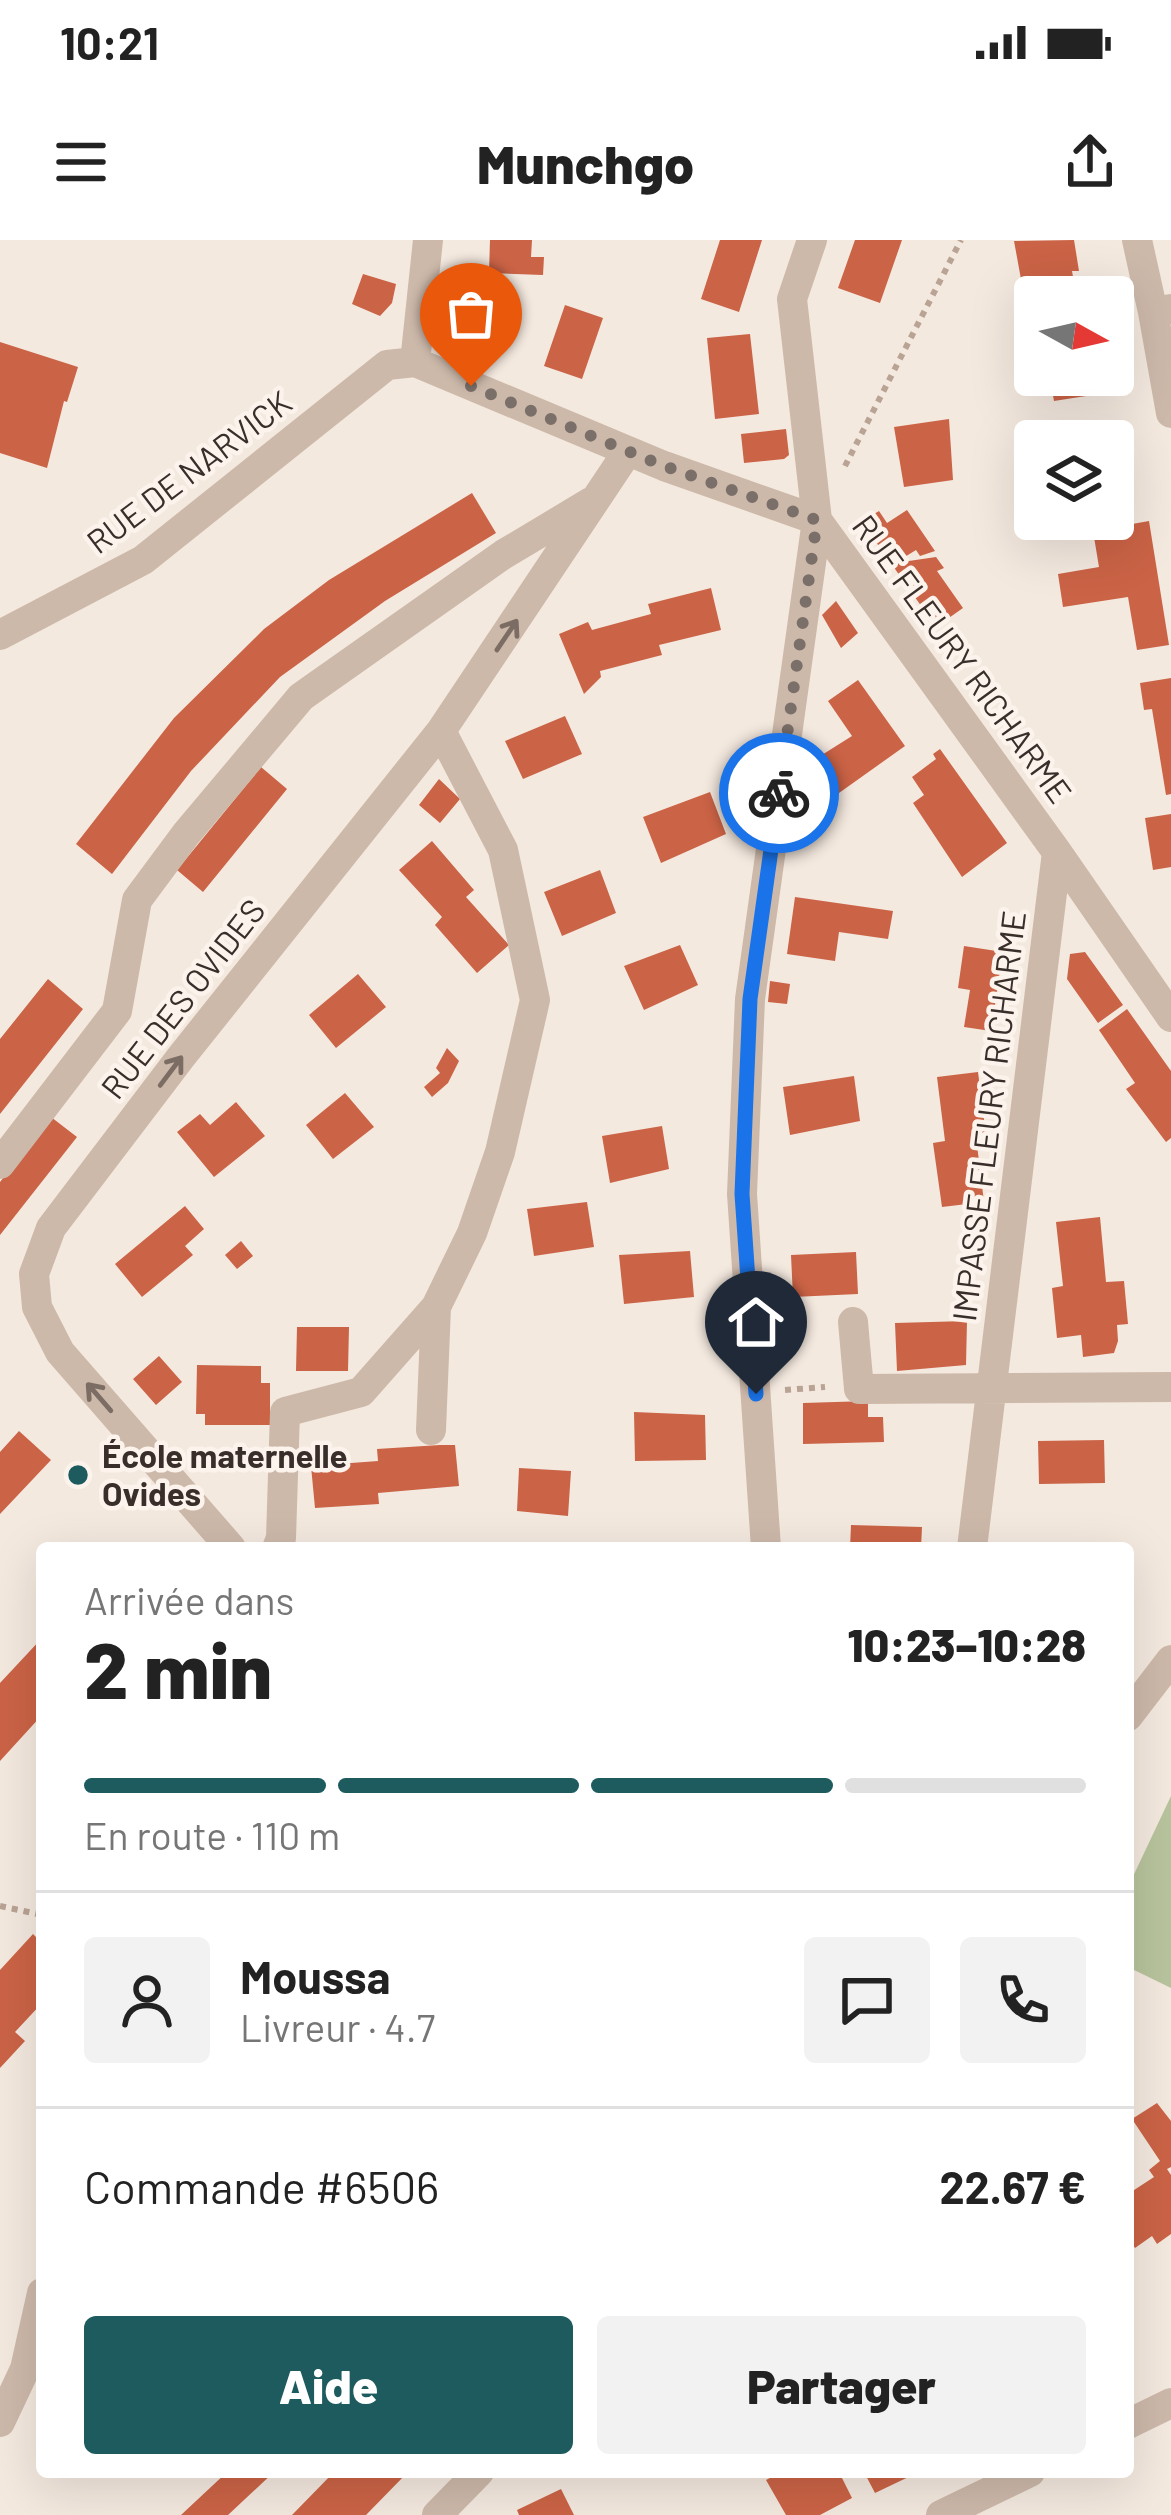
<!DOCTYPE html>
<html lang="fr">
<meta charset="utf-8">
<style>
:root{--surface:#fff;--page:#f2f2f2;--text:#222;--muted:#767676;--line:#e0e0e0;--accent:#1d5b5e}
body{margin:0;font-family:Barlow,sans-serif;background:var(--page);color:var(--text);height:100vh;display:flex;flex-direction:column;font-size:45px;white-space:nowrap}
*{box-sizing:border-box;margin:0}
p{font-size:39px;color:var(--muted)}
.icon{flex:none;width:66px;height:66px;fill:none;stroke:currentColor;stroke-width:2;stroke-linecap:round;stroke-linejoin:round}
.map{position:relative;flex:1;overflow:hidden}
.side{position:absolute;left:36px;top:1302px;width:1098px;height:936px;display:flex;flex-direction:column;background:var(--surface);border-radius:12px;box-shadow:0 12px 48px #0002}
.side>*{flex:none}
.needle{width:78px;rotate:98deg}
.fabs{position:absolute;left:1014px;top:36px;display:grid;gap:24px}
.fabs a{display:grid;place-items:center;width:120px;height:120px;border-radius:12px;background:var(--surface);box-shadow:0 12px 48px #0002;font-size:60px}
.pin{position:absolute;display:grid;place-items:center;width:102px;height:102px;color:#fff;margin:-123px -51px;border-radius:50% 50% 50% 0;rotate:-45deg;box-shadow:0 0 12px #0007}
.pin .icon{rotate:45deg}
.courier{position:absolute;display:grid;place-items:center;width:120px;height:120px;margin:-60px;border:9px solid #1a73e8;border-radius:50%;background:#fff;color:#222;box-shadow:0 3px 15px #0007}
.head em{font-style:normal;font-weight:800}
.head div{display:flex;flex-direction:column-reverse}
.head{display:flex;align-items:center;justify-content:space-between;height:204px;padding:0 48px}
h1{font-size:78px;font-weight:800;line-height:90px}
.bar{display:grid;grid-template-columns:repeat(4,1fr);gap:18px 12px;align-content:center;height:144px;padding:0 48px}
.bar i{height:15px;border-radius:9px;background:var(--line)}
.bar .current{background:var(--accent)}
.bar p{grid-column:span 4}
.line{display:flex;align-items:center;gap:30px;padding:0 48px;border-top:3px solid var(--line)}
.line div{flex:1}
.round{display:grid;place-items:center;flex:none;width:126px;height:126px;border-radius:12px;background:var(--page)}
.button{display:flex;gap:24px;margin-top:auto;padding:24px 48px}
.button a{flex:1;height:138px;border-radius:12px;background:var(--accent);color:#fff;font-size:48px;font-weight:800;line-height:138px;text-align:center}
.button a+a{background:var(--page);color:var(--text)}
.status{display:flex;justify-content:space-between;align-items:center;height:84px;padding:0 60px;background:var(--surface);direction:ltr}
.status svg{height:33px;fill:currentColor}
header{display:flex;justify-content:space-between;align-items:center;height:156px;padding:0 48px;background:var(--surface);font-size:54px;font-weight:800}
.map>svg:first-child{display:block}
.green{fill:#b8c49d}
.building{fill:#cb6346}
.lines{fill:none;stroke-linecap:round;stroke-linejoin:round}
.path{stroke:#b9a394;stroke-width:6;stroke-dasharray:6 6;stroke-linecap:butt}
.minor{stroke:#cdb9aa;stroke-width:30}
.oneway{stroke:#7c6d64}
.done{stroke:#7b6f69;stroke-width:12;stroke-dasharray:0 21.6}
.route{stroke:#1a73e8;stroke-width:15}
.poi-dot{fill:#1d5b5e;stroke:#fbf3ec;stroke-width:4.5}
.labels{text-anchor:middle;stroke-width:9;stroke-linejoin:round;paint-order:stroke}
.street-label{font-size:33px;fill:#3a2e2a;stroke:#fbf3ec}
.poi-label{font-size:33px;font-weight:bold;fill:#3a2e2a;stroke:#fbf3ec;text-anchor:start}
</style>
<div class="status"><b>10:21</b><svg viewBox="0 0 49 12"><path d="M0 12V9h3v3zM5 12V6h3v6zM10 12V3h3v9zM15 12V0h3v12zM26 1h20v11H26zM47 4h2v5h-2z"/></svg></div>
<header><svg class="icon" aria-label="menu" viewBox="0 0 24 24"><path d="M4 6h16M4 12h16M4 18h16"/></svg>Munchgo<svg class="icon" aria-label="share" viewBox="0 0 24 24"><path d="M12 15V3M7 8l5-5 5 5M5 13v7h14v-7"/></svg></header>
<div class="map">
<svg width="1171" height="2275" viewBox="0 0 1171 2275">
<rect width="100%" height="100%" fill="#f4e9df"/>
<path class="green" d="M1171,1556V1748L1128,1727V1647Z"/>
<path class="building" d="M490,0H532L531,17H544L543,35L489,33Z
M720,0H762L739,72L701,59Z
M855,0H902L880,63L838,48Z
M1074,0L1079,31H1072L1076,54L1025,61L1014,1Z
M363,34L396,44L392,63L380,76L352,64Z
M565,65L603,78L582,139L544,126Z
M1119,73L1131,149L1054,161L1050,139L1113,135V74Z
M750,94L759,174L715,179L707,98Z
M0,102L78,127L67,162L64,161L47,228L0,213Z
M949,179L953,240L904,247L894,187Z
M786,189L789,215L784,219L744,223L741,194Z
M472,253L496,293L385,361L280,437L191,531L112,634L76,604L174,478L264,389L329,340Z
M907,270L935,311L920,316L916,310L895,323L936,317L944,328L937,331L963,368L936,387L871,295L877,290L869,277L879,271L887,283Z
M1149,281L1169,405L1137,410L1128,357L1063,367L1058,334L1099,327L1093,291Z
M711,348L721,390L659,405L662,415L600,431L601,437L584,454L559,394L588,382L592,390L651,374L648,364Z
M836,361L858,393L841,408L822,375Z
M1171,438V554L1166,555L1152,469L1144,470L1140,443Z
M858,440L905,506L839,553L817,518L852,496L828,461Z
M565,476L582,514L523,539L505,501Z
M940,509L1007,603L962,637L913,563L924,555L912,537L936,519L933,514Z
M261,527L287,549L203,652L177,630Z
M439,539L460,559L440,583L419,565Z
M710,552L726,594L661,623L643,577Z
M1171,574V627L1153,630L1145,578Z
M432,601L474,650L466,657L509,705L477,733L435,685L442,677L399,630Z
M600,630L616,673L562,696L544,652Z
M795,657L893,671L888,699L839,692L835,721L787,714Z
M680,705L698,745L644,770L624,726Z
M964,706L1003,712L991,791L964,787L970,750L958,748Z
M1085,712L1123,765L1098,783L1067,739L1070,714Z
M358,734L386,767L336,808L309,775Z
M48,739L83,769L0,874V799Z
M770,741L790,744L787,764L768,762Z
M1127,769L1171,831V898L1166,902L1126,849L1135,843L1099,790Z
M447,808L459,821L448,843L432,857L424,847L440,833L436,828Z
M978,832L986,896L976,897L984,962L942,967L933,903L945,901L937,837Z
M854,836L860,881L790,895L783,847Z
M345,853L374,887L333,919L306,885Z
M236,862L265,896L214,937L177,892L200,874L210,885Z
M51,877L77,897L0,995V942Z
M662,886L669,929L610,943L602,896Z
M587,962L594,1007L534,1016L527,969Z
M185,966L204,989L185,1006L193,1015L142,1057L115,1024Z
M1100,977L1106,1042L1124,1041L1128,1084L1117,1085L1118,1101L1114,1113L1083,1117L1081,1095L1057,1098L1052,1048L1063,1046L1056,982Z
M241,1001L253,1016L237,1029L225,1015Z
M690,1011L694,1057L624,1064L619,1015Z
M856,1012L858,1054L793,1057L791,1015Z
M967,1081L966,1125L897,1131L895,1083Z
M297,1087H349L348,1131H296Z
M159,1116L182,1142L156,1165L133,1139Z
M197,1125L261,1126V1143H270V1185H205V1174H196Z
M868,1161V1177H883L884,1202L803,1204V1163Z
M634,1172L705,1175L706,1220L635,1221Z
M19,1191L51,1220L0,1274V1212Z
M1104,1200L1105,1243L1039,1244L1038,1201Z
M440,1205H455L459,1246L378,1253L379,1264L315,1268L311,1226L378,1221L377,1209Z
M519,1228L571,1231L568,1276L517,1271Z
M851,1285L922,1287L921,1308H850Z
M42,1398V1475L0,1521V1443Z
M33,1694L42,1703V1763L15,1792L25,1801L0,1828V1730Z
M1157,1863L1171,1881V1927L1167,1929L1171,1935V1994L1157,2004L1152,1996L1135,2008L1128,1998V1954L1154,1937L1149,1930L1160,1921L1132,1879Z
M227,2232H274L228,2275H181Z
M334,2232H408L366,2275H292Z
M781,2232H839L852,2258L820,2275H786L766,2240Z
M864,2232H919L875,2253Z
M561,2249L574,2275H519L517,2270Z"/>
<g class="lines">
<path class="path" d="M845,226L961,0
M785,1150L825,1147
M0,1666L42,1675"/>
<path class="minor" d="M1137,0L1153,72
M1171,69L1153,72L1171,173
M415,122L664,226L817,280L1057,612L1171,777
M415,122L428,0
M0,395L143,320L387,125L415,122
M0,924L117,771L137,660L186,594L301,457L504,314L591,262
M853,1082L859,1149L1171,1147
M431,1190L436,1067
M231,1308L60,1112L37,1067L34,1034L51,988L181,817L441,491L628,211
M277,1308L281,1298L285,1172L361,1152L436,1067L472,993L500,912L535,760L503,610L441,491
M766,1308L742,954L750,759L817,280L792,59L812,0
M972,1308L1057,612
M1128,1476L1171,1420
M0,2182L25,2129L42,2053
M1128,2184L1171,2163
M437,2275L479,2232
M941,2275L1030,2232"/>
</g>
<defs><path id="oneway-shaft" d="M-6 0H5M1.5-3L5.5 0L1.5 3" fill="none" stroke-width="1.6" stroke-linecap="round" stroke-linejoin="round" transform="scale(3)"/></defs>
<g class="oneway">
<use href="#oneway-shaft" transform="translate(507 395) rotate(-56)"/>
<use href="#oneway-shaft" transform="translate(171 831) rotate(-53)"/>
<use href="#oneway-shaft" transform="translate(99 1157) rotate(-131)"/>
</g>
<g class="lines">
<path class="done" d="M471,146L664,226L817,280L779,553"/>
<path class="route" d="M756,1154L742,954L750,759L779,553"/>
</g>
<circle class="poi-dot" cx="78" cy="1235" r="12"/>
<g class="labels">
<g class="street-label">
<text transform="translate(189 232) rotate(-37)" y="12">RUE DE NARVICK</text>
<text transform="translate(962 419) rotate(54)" y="12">RUE FLEURY RICHARME</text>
<text transform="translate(183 759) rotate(-52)" y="12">RUE DES OVIDES</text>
<text transform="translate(989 876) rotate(-83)" y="12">IMPASSE FLEURY RICHARME</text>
</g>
<g class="poi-label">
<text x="102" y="1228">École maternelle<tspan x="102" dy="38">Ovides</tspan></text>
</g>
</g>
</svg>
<div class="fabs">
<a><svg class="needle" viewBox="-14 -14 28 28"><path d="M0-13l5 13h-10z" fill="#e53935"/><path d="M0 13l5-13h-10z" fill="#767676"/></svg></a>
<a><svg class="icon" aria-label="layers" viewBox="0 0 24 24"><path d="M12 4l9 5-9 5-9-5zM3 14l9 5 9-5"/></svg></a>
</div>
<div class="pin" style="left:471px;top:146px;background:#ea580c"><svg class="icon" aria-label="bag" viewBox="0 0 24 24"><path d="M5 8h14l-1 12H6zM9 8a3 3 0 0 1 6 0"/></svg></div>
<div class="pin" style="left:756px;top:1154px;background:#1f2937"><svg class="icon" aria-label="home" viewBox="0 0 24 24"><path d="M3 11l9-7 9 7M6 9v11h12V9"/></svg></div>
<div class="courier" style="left:779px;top:553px"><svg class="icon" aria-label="bike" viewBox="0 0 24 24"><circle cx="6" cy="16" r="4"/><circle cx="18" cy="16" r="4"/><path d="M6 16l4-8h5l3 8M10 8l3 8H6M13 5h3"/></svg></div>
<section class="side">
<div class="head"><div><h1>2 min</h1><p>Arrivée dans</p></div><em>10:23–10:28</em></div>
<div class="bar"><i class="current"></i><i class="current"></i><i class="current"></i><i></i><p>En route · 110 m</p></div>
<div class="line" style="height:216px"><a class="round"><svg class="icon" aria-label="person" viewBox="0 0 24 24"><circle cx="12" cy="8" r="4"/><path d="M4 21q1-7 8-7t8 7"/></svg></a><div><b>Moussa</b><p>Livreur · 4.7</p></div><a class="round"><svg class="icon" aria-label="chat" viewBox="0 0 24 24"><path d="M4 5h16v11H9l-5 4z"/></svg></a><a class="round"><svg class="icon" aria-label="phone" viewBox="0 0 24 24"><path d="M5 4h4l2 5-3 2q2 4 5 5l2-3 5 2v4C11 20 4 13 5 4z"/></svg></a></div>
<div class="line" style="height:156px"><div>Commande #6506</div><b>22.67 €</b></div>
<div class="button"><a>Aide</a><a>Partager</a></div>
</section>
</div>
